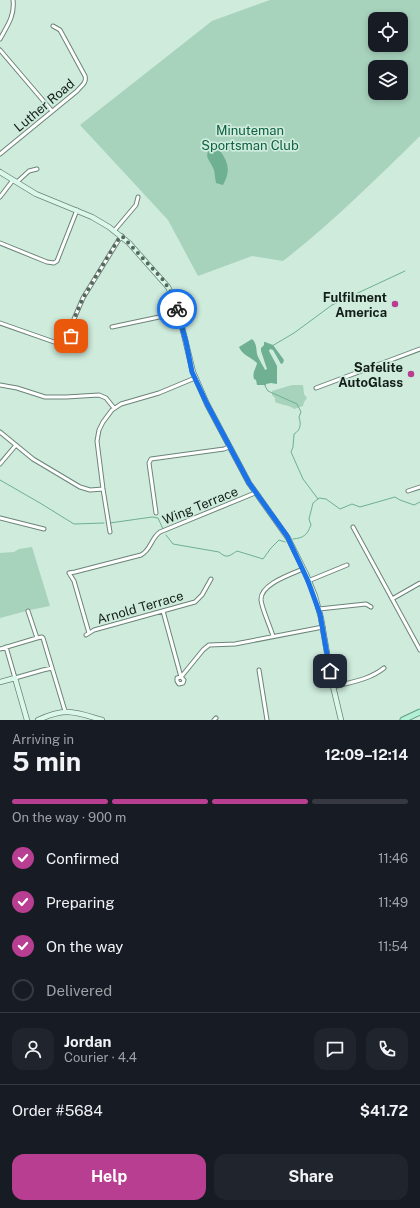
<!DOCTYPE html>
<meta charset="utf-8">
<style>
:root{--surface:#171b24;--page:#20242c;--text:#f1f3f6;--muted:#9ea1a6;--line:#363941;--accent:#b83e91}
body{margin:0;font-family:"Public Sans",sans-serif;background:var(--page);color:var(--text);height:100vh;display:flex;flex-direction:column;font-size:15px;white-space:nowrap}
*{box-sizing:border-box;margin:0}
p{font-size:13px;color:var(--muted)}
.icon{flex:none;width:22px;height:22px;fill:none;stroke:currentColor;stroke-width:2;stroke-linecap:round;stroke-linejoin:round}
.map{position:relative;height:720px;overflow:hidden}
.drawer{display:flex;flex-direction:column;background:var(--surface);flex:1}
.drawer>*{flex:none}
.buttons{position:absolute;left:368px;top:12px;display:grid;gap:8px}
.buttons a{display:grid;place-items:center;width:40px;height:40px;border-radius:8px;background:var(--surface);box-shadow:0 2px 6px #0003;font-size:20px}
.pin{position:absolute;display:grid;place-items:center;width:34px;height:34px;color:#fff;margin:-17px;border-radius:8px;box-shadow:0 2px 6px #0006}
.courier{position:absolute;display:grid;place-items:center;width:40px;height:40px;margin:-20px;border:3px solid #1a73e8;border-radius:50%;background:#fff;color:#222;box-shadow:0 1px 5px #0007}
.summary em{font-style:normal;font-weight:700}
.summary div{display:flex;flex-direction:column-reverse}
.summary{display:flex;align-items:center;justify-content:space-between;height:68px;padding:0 12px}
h1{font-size:26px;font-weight:700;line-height:30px}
.bar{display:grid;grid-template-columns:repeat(4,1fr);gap:6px 4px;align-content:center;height:48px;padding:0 12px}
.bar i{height:5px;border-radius:3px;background:var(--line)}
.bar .current{background:var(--accent)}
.bar p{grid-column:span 4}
.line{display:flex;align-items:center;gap:10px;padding:0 12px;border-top:1px solid var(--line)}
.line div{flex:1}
.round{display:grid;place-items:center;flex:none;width:42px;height:42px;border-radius:12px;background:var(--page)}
ol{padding:0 12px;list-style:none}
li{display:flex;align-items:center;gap:12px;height:44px}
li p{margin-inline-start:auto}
li .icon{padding:4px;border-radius:50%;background:var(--accent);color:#fff;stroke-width:4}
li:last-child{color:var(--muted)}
li i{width:22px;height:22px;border:2px solid var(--line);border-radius:50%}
.action{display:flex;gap:8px;margin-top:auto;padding:8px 12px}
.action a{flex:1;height:46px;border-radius:12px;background:var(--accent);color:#fff;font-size:16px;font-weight:700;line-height:46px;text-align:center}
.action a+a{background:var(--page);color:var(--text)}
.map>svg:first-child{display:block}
.green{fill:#a7d2bc;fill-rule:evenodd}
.water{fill:#6eb091}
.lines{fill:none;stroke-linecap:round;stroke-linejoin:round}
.stream{stroke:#6eb091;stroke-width:1}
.street-casing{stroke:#6b8578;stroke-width:5}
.secondary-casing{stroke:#6b8578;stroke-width:6}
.primary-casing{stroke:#5ca081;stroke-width:7}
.street{stroke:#fff;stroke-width:3}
.secondary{stroke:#daf8ea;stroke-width:4.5}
.primary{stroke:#b4f0d5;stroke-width:5}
.done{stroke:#55665d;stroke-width:4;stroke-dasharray:0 7.2}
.route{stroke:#1a73e8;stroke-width:5}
.poi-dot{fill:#b83e91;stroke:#ceebdc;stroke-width:1.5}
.labels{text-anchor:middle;stroke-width:3.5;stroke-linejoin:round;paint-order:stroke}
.street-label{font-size:13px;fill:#141e19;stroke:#ceebdc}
.park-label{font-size:13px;fill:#0f6245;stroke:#ceebdc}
.poi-label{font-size:13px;font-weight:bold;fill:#141e19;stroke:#ceebdc;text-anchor:end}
</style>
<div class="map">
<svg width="420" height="720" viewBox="0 0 420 720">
<rect width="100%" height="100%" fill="#ceebdc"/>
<path class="green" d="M270,0H420V136C376,179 332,223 283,261L252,256L198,276L168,220L80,125L212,21ZM375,19H401V45H375ZM375,67H401V93H375Z
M292,385H303L304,394L307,398L304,402L303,406L294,409C290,405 281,405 275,402V398L272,395V391Z
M32,547L50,606L30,610L0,618V553L14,552L19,549Z"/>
<path class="water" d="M213,144L216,147L218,148C227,160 232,169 223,185L216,183C215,179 215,174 214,170C209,157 202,158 213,144Z
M252,339C257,344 256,348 257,354C258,358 264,367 265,370L267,369L261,351V348L264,345V342H265L273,345L284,360L283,363L281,364L273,350L270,349L269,351L277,366V384L271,383L266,384V386L264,385H257L256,380L254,379C252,372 256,369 257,363C251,357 242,355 239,347Z"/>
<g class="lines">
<path class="stream" d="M272,346L294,333L332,305L405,271
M265,386L268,391L297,404L301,412L299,417C301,424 301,430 294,434L293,447L291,452L303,479L318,499
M0,480L40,503L74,524L104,523
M110,523L152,517L158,518L163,529
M166,535L173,544L219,552C227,559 229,556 237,551L263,559L271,548L279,540L285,542
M293,539C304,538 307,535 311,525L309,519L313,503L319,498L326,499L340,509L352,504L360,507L395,497L400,500L414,505L420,502"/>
<g class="street-casing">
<path id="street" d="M0,39C7,26 15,16 13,0
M0,50L52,111
M0,154L77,91C81,86 87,83 85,76L60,30L53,26
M17,182L29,171L37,169
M0,197L13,180
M114,231L136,205L138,197
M0,243L47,262L54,263L57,261L77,210
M0,323L57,343L66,341L71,337L74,319L83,298L118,241L122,236
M112,327L178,313
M0,385L17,388L45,397H66L99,395L106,398L114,408
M316,388L420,349
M0,432L33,459L80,487L90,490L103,489
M0,464L16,445
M408,491L420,487
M156,513L149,463L151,459L224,449L229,447
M0,518L44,529
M353,527L420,650
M110,532L103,489L97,441L99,430L103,422L112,410L121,404L159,393L195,378
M69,573L75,572L141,555C151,550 151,538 160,532L255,493
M69,573L74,581L89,633
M308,581L347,565
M392,599L420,583
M319,609L366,604L371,607
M28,611L37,638L42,637L43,638L65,711
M163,611L181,677L184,680L183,683L179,684L177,681V678L181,677L203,650L209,645L235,644L323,627
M86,635L94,630L195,602L202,595L211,579
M273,636C270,626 262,609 261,600C260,584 292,574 303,569
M6,647L15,678L43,670L52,668
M0,649L37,638
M259,670L267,720
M333,687C351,682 369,680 384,668
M214,720L216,718"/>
</g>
<g class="secondary-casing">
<path id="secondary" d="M0,172L36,194L92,217L109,227L129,243L168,287L176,303L185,339L193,372L207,404L249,483L288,538L306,574L315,596L321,618L332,682L341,720
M0,682L15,678L27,720
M38,720C66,707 75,712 102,720"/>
</g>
<g class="primary-casing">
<path id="primary" d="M403,720L420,712"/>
</g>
<use href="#street" class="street"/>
<use href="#secondary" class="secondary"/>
<use href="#primary" class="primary"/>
</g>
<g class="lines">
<path class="done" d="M71,336L74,319L83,298L118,240L122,236L164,281L172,294L177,309"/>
<path class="route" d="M177,309L186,342L192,372L207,404L249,483L287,536L308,581L320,614L330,671"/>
</g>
<g class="poi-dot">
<circle cx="395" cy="304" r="4"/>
<circle cx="411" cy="374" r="4"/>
</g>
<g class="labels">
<g class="street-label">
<text transform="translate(44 105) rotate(-40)" y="5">Luther Road</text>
<text transform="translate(200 505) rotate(-22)" y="5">Wing Terrace</text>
<text transform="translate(140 607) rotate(-16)" y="5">Arnold Terrace</text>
</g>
<g class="park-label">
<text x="250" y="135">Minuteman<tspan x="250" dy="15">Sportsman Club</tspan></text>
</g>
<g class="poi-label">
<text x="387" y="302">Fulfilment<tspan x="387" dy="15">America</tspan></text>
<text x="403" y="372">Safelite<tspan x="403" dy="15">AutoGlass</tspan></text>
</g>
</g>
</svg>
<div class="buttons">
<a><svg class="icon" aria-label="locate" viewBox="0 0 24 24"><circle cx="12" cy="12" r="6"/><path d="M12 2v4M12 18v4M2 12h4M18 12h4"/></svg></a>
<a><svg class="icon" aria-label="layers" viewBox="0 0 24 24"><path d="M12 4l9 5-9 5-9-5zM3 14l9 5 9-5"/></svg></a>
</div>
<div class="pin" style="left:71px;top:336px;background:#ea580c"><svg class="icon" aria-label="bag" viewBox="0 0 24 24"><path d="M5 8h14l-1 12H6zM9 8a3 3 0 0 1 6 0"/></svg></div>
<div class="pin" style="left:330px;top:671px;background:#1f2937"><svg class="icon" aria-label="home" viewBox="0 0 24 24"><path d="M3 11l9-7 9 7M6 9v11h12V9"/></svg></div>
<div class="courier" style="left:177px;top:309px"><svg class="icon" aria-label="bike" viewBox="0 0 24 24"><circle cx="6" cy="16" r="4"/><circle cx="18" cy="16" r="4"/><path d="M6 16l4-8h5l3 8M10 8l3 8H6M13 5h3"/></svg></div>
</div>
<section class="drawer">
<div class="summary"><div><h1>5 min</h1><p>Arriving in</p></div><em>12:09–12:14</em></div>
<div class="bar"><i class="current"></i><i class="current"></i><i class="current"></i><i></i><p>On the way · 900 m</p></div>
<ol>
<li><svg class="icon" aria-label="check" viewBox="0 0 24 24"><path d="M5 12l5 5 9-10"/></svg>Confirmed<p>11:46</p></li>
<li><svg class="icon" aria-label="check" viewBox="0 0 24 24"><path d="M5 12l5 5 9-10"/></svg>Preparing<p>11:49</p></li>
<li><svg class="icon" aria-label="check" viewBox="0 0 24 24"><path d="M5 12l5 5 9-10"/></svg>On the way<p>11:54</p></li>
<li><i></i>Delivered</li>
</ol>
<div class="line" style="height:72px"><a class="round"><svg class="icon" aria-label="person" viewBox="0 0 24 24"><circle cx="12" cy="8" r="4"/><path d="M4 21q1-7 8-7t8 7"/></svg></a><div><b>Jordan</b><p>Courier · 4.4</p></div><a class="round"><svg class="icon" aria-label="chat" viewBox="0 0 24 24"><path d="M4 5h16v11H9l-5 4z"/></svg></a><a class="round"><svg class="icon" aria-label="phone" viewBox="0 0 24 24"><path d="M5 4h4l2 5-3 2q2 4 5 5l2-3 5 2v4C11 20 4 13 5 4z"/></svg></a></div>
<div class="line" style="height:52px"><div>Order #5684</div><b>$41.72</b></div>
<div class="action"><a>Help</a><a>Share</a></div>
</section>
